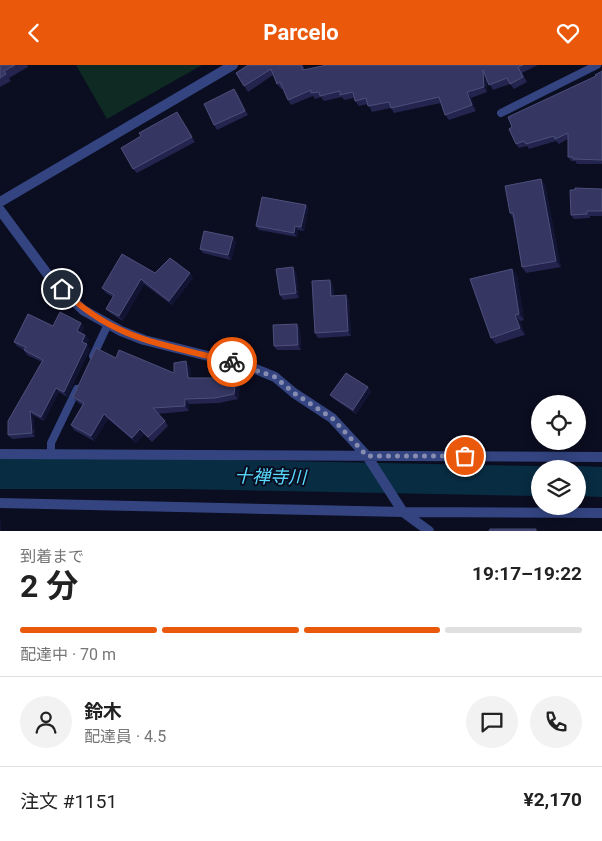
<!DOCTYPE html>
<html lang="ja">
<meta charset="utf-8">
<style>
:root{--surface:#fff;--page:#f2f2f2;--text:#222;--muted:#767676;--line:#e0e0e0;--accent:#ea580c}
body{margin:0;font-family:Roboto,"Noto Sans JP",sans-serif;background:var(--page);color:var(--text);height:100vh;display:flex;flex-direction:column;font-size:19px;white-space:nowrap}
*{box-sizing:border-box;margin:0}
p{font-size:16px;color:var(--muted)}
.icon{flex:none;width:28px;height:28px;fill:none;stroke:currentColor;stroke-width:2;stroke-linecap:round;stroke-linejoin:round}
.map{position:relative;height:466px;overflow:hidden}
.sheet{display:flex;flex-direction:column;background:var(--surface);flex:1}
.sheet>*{flex:none}
.buttons{position:absolute;left:531px;top:330px;display:grid;gap:10px}
.buttons a{display:grid;place-items:center;width:55px;height:55px;border-radius:50%;background:var(--surface);box-shadow:0 2px 12px #0003;font-size:25px}
.pin{position:absolute;display:grid;place-items:center;width:42px;height:42px;color:#fff;margin:-21px;border:2px solid #fff;border-radius:50%;box-shadow:0 1px 5px #0007}
.courier{position:absolute;display:grid;place-items:center;width:50px;height:50px;margin:-25px;border:4px solid #ea580c;border-radius:50%;background:#fff;color:#222;box-shadow:0 1px 6px #0007}
.head em{font-style:normal;font-weight:700}
.head div{display:flex;flex-direction:column-reverse}
.head{display:flex;align-items:center;justify-content:space-between;height:85px;padding:0 20px}
h1{font-size:32px;font-weight:700;line-height:38px}
.bar{display:grid;grid-template-columns:repeat(4,1fr);gap:8px 5px;align-content:center;height:60px;padding:0 20px}
.bar i{height:6px;border-radius:4px;background:var(--line)}
.bar .current{background:var(--accent)}
.bar p{grid-column:span 4}
.line{display:flex;align-items:center;gap:12px;padding:0 20px;border-top:1px solid var(--line)}
.line div{flex:1}
.round{display:grid;place-items:center;flex:none;width:52px;height:52px;border-radius:26px;background:var(--page)}
header{display:flex;justify-content:space-between;align-items:center;height:65px;padding:0 20px;background:var(--accent);color:#fff;font-size:22px;font-weight:700}
.map>svg:first-child{display:block}
.green{fill:#0e2a22}
.lines{fill:none;stroke-linecap:round;stroke-linejoin:round}
.river{stroke:#082c42;stroke-width:30}
.lane{stroke:#334481;stroke-width:8}
.street{stroke:#334481;stroke-width:10}
.wall{fill:#23254f}
.shaded-wall{fill:#121434}
.building{fill:#353762;stroke:#4c507b}
.done{stroke:#878cb1;stroke-width:5;stroke-dasharray:0 9}
.route{stroke:#ea580c;stroke-width:6}
.labels{text-anchor:middle;stroke-width:4;stroke-linejoin:round;paint-order:stroke}
.water-label{font-size:18px;font-style:italic;fill:#58dcff;stroke:#0b0d20}
</style>
<header><svg class="icon" aria-label="back" viewBox="0 0 24 24"><path d="M15 5l-7 7 7 7"/></svg>Parcelo<svg class="icon" aria-label="heart" viewBox="0 0 24 24"><path d="M12 20l-8-8c-3-5 5-10 8-4 3-6 11-1 8 4z"/></svg></header>
<div class="map">
<svg width="602" height="466" viewBox="0 0 602 466">
<rect width="100%" height="100%" fill="#0b0d20"/>
<path class="green" d="M76,0H202L107,54Z"/>
<g class="lines">
<path class="river" d="M0,409H180L540,416
M578,416L602,417"/>
<path class="lane" d="M501,48L597,0
M93,291L108,259
M51,390V378L77,324"/>
<path class="street" d="M0,137L233,0
M0,145L51,214L83,245L121,266L144,275L248,301L275,312L294,328L332,353L367,391L403,447L429,466
M0,389L602,392
M0,438L403,447L602,448"/>
</g>
<path class="wall" d="M0,0H27L28,2L9,13L11,16L0,22Z
M253,0H303L305,5L327,0H538L522,8L527,17L514,24L510,19L493,25L487,14V27L471,33L476,46L449,55L445,50L441,38L394,48L391,43L372,47L368,39L359,41L355,36L354,33L344,35L342,32L324,36L321,32L315,34L313,31L291,40L288,35L283,23L281,24L277,19L273,10L248,27L236,8Z
M602,6V99H577L575,96H571L568,92V74L559,79L556,76L529,84L527,81L519,83L516,79Z
M237,28L248,50L217,65L214,60Z
M177,47L195,77L137,108L133,104L141,71Z
M541,114L545,120L561,202L526,208L522,202L513,153L510,148Z
M602,124V151H590V153L574,154L571,150Z
M306,140L308,144L304,166L298,165L297,172L259,165L256,161Z
M233,172L236,177L231,195L203,188L200,184Z
M296,207L299,233L283,235L280,230Z
M155,208H190L193,213L172,240L144,219L123,256L110,248L106,244L113,232L106,228L102,223Z
M517,210L524,255L520,256L525,270L496,279L491,273Z
M333,220L334,231L349,234L351,271L318,273L315,268Z
M297,259L300,264L301,285H277L274,281Z
M53,261L84,262L81,268L85,270L89,275L86,279L90,284L67,332L59,327L44,356L33,350L35,372L12,374L8,370L42,297L27,290L24,285L17,281L14,277Z
M116,293L174,308L190,302L191,313H217L242,308L238,334L219,338L189,339V346L158,349L165,356L168,361L152,377L144,369L136,378L108,354L94,376L74,365L71,360L82,340L77,337L73,332Z
M368,322L371,327L356,349L334,334L330,330Z"/>
<path class="shaded-wall" d="M483,5L486,10L487,27L484,22Z
M234,24L237,28L248,50L245,46Z
M467,27L471,33L476,46L472,40Z
M541,114L545,120L561,202L556,196Z
M306,140L308,144L304,166L301,162Z
M295,161L298,165L297,172L294,168Z
M233,172L236,177L231,195L228,190Z
M293,202L296,207L299,233L296,228Z
M512,204L517,210L524,255L519,249Z
M190,208L193,213L172,240L169,236Z
M141,214L144,219L123,256L119,251Z
M330,215L333,220L334,235L331,231Z
M346,230L349,234L351,271L348,266Z
M515,250L520,256L525,270L520,263Z
M81,258L84,262L80,270L77,266Z
M297,259L300,264L301,285L298,280Z
M85,270L89,275L85,281L82,277Z
M87,279L90,284L67,332L64,327Z
M186,296L190,302L192,318L188,313Z
M238,302L242,308L238,334L234,329Z
M368,322L371,327L356,349L353,345Z
M56,323L59,327L44,356L41,352Z
M185,334L189,339V346L185,341Z
M30,346L33,350L35,372L32,368Z
M104,349L108,354L94,376L91,371Z
M140,364L144,369L136,378L132,373Z
M0,455L1,456V466H0Z"/>
<path class="building" d="M0,0H15L4,6L6,9L0,13Z
M248,0L250,1L253,0H301L303,5L327,0H523L518,2L523,12L510,19L507,13L489,20L483,5L484,22L467,27L472,40L445,50L439,32L391,43L389,37L368,41L366,33L355,36L353,27L340,30V26L320,31L319,27L311,28V25L288,35L280,17L277,19L271,4L244,21L236,8Z
M602,6V95L573,94V92H568V68L555,74L554,71L526,79L524,76L516,79L509,64L512,62L508,52L596,11L595,10Z
M234,24L245,46L214,60L204,39Z
M177,47L192,72L133,104L121,83L141,71L139,68Z
M541,114L556,196L522,202L513,148H510L505,121Z
M575,123L602,124V146H587V149L571,150L570,125H575Z
M262,132L306,140L301,162L295,161L294,168L256,161Z
M204,166L233,172L228,190L200,184Z
M122,189L155,208L170,193L190,208L169,236L141,214L119,251L106,244L114,230L102,223Z
M293,202L296,228L280,230L276,204Z
M512,204L519,249L515,250L520,263L491,273L470,214Z
M330,215L331,231L346,230L348,266L315,268L312,216Z
M60,247L81,258L77,266L85,270L82,277L87,279L64,327L56,323L41,352L30,346L32,368L8,370V356L43,295L24,285L26,282L14,277L28,249L53,261Z
M297,259L298,280L274,281L273,260Z
M96,283L116,293L119,285L174,308V298L186,296L188,313H217L220,300L238,302L234,329L215,333L185,334V341L153,343L165,356L148,372L140,364L132,373L104,349L91,371L71,360L84,338L73,332Z
M346,308L368,322L353,345L330,330Z
M490,464H536V466H489Z"/>
<g class="lines">
<path class="done" d="M232,297L275,312L294,328L332,353L367,391H465"/>
<path class="route" d="M62,224C114,276 165,279 232,297"/>
</g>
<g class="labels">
<g class="water-label">
<text transform="translate(270 412) rotate(1)" y="6">十禅寺川</text>
</g>
</g>
</svg>
<div class="buttons">
<a><svg class="icon" aria-label="locate" viewBox="0 0 24 24"><circle cx="12" cy="12" r="6"/><path d="M12 2v4M12 18v4M2 12h4M18 12h4"/></svg></a>
<a><svg class="icon" aria-label="layers" viewBox="0 0 24 24"><path d="M12 4l9 5-9 5-9-5zM3 14l9 5 9-5"/></svg></a>
</div>
<div class="pin" style="left:465px;top:391px;background:#ea580c"><svg class="icon" aria-label="bag" viewBox="0 0 24 24"><path d="M5 8h14l-1 12H6zM9 8a3 3 0 0 1 6 0"/></svg></div>
<div class="pin" style="left:62px;top:224px;background:#1f2937"><svg class="icon" aria-label="home" viewBox="0 0 24 24"><path d="M3 11l9-7 9 7M6 9v11h12V9"/></svg></div>
<div class="courier" style="left:232px;top:297px"><svg class="icon" aria-label="bike" viewBox="0 0 24 24"><circle cx="6" cy="16" r="4"/><circle cx="18" cy="16" r="4"/><path d="M6 16l4-8h5l3 8M10 8l3 8H6M13 5h3"/></svg></div>
</div>
<section class="sheet">
<div class="head"><div><h1>2 分</h1><p>到着まで</p></div><em>19:17–19:22</em></div>
<div class="bar"><i class="current"></i><i class="current"></i><i class="current"></i><i></i><p>配達中 · 70 m</p></div>
<div class="line" style="height:90px"><a class="round"><svg class="icon" aria-label="person" viewBox="0 0 24 24"><circle cx="12" cy="8" r="4"/><path d="M4 21q1-7 8-7t8 7"/></svg></a><div><b>鈴木</b><p>配達員 · 4.5</p></div><a class="round"><svg class="icon" aria-label="chat" viewBox="0 0 24 24"><path d="M4 5h16v11H9l-5 4z"/></svg></a><a class="round"><svg class="icon" aria-label="phone" viewBox="0 0 24 24"><path d="M5 4h4l2 5-3 2q2 4 5 5l2-3 5 2v4C11 20 4 13 5 4z"/></svg></a></div>
<div class="line" style="height:65px"><div>注文 #1151</div><b>¥2,170</b></div>
</section>
